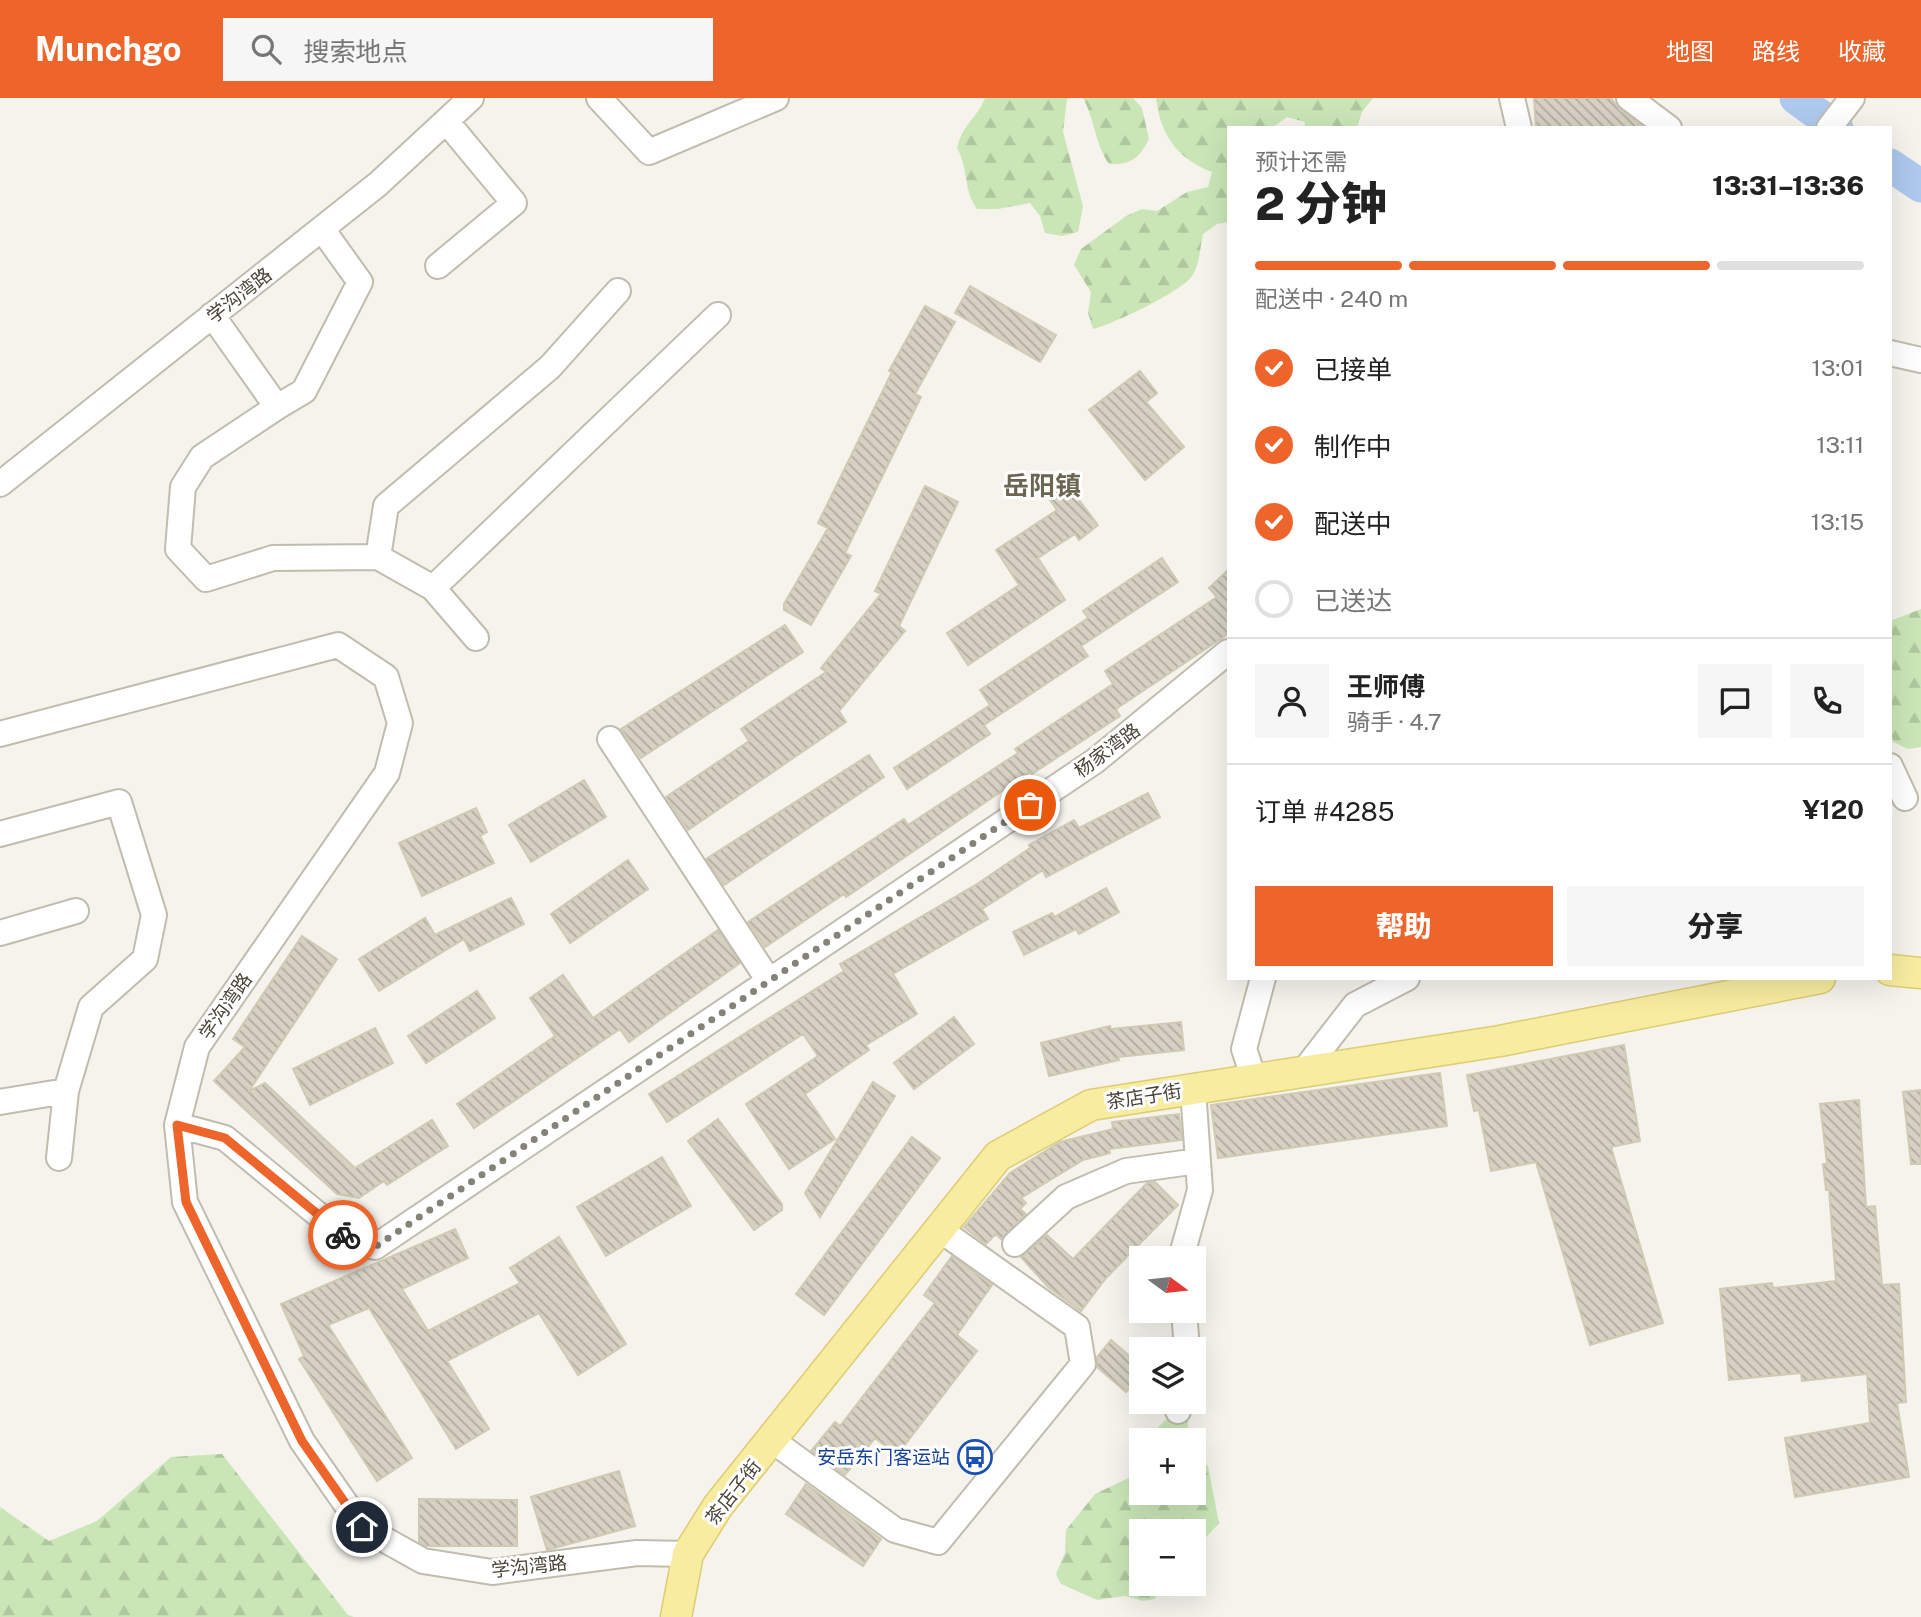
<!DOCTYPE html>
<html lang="zh">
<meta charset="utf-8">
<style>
:root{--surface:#fff;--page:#f6f6f6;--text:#222;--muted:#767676;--line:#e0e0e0;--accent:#ed652b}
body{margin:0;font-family:"Public Sans","Noto Sans SC",sans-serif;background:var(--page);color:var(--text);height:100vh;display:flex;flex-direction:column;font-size:26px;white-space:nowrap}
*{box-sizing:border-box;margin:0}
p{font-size:23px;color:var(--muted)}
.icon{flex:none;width:38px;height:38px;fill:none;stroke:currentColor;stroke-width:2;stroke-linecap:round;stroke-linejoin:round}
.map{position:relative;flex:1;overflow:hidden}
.side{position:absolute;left:1227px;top:28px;width:665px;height:854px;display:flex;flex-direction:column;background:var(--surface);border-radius:0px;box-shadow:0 7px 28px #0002}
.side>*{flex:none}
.needle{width:46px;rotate:105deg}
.tools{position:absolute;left:1129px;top:1148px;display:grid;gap:14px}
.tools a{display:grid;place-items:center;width:77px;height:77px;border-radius:0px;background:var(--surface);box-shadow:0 7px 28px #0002;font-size:35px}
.pin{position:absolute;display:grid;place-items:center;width:60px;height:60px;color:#fff;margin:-30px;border:4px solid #fff;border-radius:50%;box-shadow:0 2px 7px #0007}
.courier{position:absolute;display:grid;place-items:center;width:70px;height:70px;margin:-35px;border:5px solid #ed652b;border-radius:50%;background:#fff;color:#222;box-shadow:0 2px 9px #0007}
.headline em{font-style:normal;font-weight:800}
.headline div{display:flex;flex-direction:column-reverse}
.headline{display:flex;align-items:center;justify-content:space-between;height:119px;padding:0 28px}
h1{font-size:46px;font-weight:800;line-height:52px}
.bar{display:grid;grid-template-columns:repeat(4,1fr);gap:10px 7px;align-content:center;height:84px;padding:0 28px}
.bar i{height:9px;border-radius:5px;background:var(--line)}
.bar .current{background:var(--accent)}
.bar p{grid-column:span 4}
.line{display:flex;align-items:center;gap:18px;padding:0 28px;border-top:2px solid var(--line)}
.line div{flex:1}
.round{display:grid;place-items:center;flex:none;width:74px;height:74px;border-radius:0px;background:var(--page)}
ol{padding:0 28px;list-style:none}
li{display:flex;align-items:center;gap:21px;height:77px}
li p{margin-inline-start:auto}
li .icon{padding:7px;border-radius:50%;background:var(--accent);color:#fff;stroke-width:4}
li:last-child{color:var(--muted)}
li i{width:38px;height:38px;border:4px solid var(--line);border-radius:50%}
.primary-button{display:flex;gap:14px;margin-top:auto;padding:14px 28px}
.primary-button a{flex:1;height:80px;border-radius:0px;background:var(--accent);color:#fff;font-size:28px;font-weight:800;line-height:80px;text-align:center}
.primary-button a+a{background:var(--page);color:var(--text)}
header{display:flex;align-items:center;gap:42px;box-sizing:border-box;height:98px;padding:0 35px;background:var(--accent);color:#fff}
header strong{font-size:33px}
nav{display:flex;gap:38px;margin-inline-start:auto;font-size:24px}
.search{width:490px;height:63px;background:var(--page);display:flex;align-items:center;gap:18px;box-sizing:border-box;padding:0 24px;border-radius:0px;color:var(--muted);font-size:26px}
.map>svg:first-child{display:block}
.forest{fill:url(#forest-firs)}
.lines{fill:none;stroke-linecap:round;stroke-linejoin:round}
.river{stroke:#adc9ed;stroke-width:33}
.building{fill:url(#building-back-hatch);stroke:#d0cab5;stroke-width:2}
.minor-casing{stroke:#c0bcae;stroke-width:28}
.major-casing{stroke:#ddcd71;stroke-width:33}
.minor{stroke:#fff;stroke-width:24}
.major{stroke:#f8eca1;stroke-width:30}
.done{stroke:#858278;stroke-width:7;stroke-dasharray:0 12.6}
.route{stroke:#ed652b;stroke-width:9}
.labels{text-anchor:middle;stroke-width:6;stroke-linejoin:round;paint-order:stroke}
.street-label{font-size:19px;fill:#494539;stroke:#fff}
.transit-label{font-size:19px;fill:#164399;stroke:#fff;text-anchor:end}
.district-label{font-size:26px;font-weight:bold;fill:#6b6551;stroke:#fff}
</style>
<header>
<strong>Munchgo</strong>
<div class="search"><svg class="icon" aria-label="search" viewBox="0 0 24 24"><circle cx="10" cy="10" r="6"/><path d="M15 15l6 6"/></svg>搜索地点</div>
<nav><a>地图</a><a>路线</a><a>收藏</a></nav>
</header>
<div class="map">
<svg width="1921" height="1519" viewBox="0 0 1921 1519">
<defs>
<pattern id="forest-firs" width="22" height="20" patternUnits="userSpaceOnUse" patternTransform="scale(1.75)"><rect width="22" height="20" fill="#cae6b7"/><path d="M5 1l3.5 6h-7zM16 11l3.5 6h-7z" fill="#afc79e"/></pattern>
<pattern id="building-back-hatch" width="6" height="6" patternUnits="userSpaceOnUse" patternTransform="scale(1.75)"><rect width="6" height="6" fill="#d6d1c2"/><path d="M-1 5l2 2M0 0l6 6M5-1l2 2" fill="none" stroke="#b0ab9f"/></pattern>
</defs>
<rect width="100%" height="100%" fill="#f5f3ec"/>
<path class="forest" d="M985,0H1072L1067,1L1063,34L1083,108L1078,134L1062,138L1045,135L1040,118L1030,105L998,111H977C963,92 969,71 957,50C963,25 976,22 985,0Z
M1083,0H1133L1142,10L1149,41C1139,60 1132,67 1109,66C1095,46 1095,22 1083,0Z
M1156,0H1373L1362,14L1357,30H1304L1305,24L1287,19L1272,30H1228V124L1217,126L1203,136C1200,148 1200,167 1192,178C1183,193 1111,227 1093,231L1088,215L1091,194L1074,167L1081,151L1126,118L1142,111L1157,113L1187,94L1208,89L1212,74C1177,61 1160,36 1156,0Z
M1921,511V649L1908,651L1893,644L1890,629V523Z
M1177,1311L1187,1319L1189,1342H1149L1150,1337Z
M222,1356L348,1517L354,1519H0V1409L49,1443L97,1423L171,1359Z
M1194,1359L1208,1368L1219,1425L1194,1453V1433H1141V1486H1160L1155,1501L1143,1503L1125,1498L1097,1502L1061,1486L1056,1476L1065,1455L1066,1432L1083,1411L1095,1396L1135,1377L1141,1368V1395H1194Z"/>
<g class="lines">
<path class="river" d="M1796,0L1837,30
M1890,67L1921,88"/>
</g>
<path class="building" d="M1534,0H1611L1620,12L1644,30H1536Z
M970,188L1056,237L1040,264L955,215Z
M925,208L955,224L915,296L921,299L845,455L851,458L811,527L784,512V506L828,430L818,425L892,274L889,273Z
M1140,273L1157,295L1146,304L1184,349L1145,382L1089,312Z
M1066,385L1098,427L1079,442L1075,436L1038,460L1065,502L968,567L947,535L1019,487L996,452L1057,412L1048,399Z
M925,388L958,404L899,528L905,533L839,613L846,624L688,732L666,699L749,643L741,631L826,574L821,570L881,496L875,493Z
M1162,460L1178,484L1081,548L1088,558L984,627L990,636L907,691L894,670L990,607L980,592L1088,520L1083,513Z
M1228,472V536L1116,611L1120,618L1032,676L1030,674L846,799L844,796L765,849L748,824L904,721L908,727L1018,655L1015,651L1113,586L1105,573L1217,499L1209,490Z
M785,527L803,554L641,660L621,631Z
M869,657L884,679L724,787L706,761Z
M584,682L606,719L531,764L509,727Z
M1148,695L1160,719L1046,779L1043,772L982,811L988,821L893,876L917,916L866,947L869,952L805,996L835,1041L789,1071L746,1006L818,958L803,936L667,1024L649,996L844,873L840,866L977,786L1030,750L1029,747L1074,722L1079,730Z
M476,710L487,734L480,738L494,765L422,798L399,745Z
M628,762L648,791L570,845L551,816Z
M1106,790L1119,814L1079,836L1076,831L1024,857L1013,834L1052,815L1054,819Z
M511,800L524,826L470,853L464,841L379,893L359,861L425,820L435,837Z
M718,832L740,865L629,944L620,931L474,1030L457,1006L555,938L530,900L563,877L593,920Z
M302,838L337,861L249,993L265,985L355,1070L432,1022L448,1048L387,1087L384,1083L359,1100L337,1096L214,983L245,949L233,941Z
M477,893L495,920L426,965L408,938Z
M954,919L974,946L914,991L894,965Z
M1181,924L1184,952L1118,959L1119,962L1049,978L1041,945L1110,928L1111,931Z
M375,930L393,965L310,1007L293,971Z
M1624,947L1640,1043L1611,1049L1663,1225L1590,1247L1536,1064L1491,1073L1479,1012L1474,1013L1467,977Z
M1440,975L1447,1028L1218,1060L1211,1007Z
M873,984L895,998L820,1119L805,1095Z
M1921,992V1066H1911L1903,994Z
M1859,1002L1866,1109L1875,1108L1882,1187L1899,1186L1906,1304L1897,1305L1909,1379L1795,1399L1785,1340L1870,1325L1867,1276L1802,1283L1801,1275L1729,1282L1720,1191L1772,1185L1773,1190L1836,1183L1829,1092H1826L1823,1066H1827L1820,1006Z
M1179,1016L1182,1042L1109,1051L1110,1055L1083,1062L1021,1100L1026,1105L1020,1111L1026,1116L1001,1141L996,1136L986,1146L964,1129L1010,1075L1060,1044L1113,1031L1112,1024Z
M718,1021L782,1106V1112L754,1132L688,1043Z
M912,1039L940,1060L824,1217L796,1196Z
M662,1059L691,1108L606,1158L577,1109Z
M1155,1084L1178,1107L1106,1180L1081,1213L1048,1189L1021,1159L1047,1137L1073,1161L1147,1085Z
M455,1131L468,1160L402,1191L428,1233L520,1185L510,1170L559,1139L626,1246L578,1277L539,1215L447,1263L489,1331L456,1351L369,1210L328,1227L412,1360L377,1383L299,1261L304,1258L281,1206Z
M952,1158L992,1187L957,1237L977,1253L897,1357L875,1340L845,1377L811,1353L835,1324L840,1328L935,1205L924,1197Z
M1111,1242L1141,1268V1277L1126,1294L1097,1269V1259Z
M619,1373L635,1428L547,1452L531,1399Z
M806,1386L881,1441L863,1468L786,1416Z
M419,1401L517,1402V1448H426L419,1444Z"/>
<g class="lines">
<g class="minor-casing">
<path id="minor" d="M599,0L649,54L776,0
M1512,0L1519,30
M1629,0L1669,30
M1829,30L1852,0
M438,168L514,105L446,23
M212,217L277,309L202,359L183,389L178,451L206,481L273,460L378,459L433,490L476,540
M1890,255L1921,262
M277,309L304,293L360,184L322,131
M0,386L378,86L471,0
M378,459L386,408L550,269L618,193
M433,490L718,217
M0,636L338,547L386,579L400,625L387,675L197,949L177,1027L185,1104L302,1343L362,1429L423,1463L492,1474L637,1455L688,1456
M610,641L769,883
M1890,668L1905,700
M0,736L119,704L154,817L145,861L91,909L66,993L59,1060
M0,835L76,813
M1303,974L1355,907L1407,880
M1254,981L1244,951L1263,880
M0,1004L66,993
M177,1027L225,1040L349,1142L375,1149L1095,663L1228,554
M1015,1146L1066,1099L1126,1073L1198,1063
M1181,1160L1200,1092L1193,991
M1184,1213L1187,1251
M1178,1313L1180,1304
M773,1343L895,1432L938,1444L1083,1266L1077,1229L939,1131"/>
</g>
<g class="major-casing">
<path id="major" d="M1890,872L1921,875
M676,1519L688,1456L718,1408L998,1058L1091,1007L1500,943L1820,880"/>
</g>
<use href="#minor" class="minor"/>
<use href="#major" class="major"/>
</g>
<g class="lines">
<path class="done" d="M343,1137L349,1142L375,1149L1030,707"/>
<path class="route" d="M343,1137L225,1040L177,1027L186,1104L302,1343L362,1429"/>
</g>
<defs>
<g id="bus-ring" transform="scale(1.75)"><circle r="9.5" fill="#fff" stroke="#1a4fb4" stroke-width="1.5"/><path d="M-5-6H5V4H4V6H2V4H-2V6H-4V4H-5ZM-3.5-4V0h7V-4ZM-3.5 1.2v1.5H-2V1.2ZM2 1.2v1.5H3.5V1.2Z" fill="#1a4fb4"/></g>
</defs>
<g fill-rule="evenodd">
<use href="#bus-ring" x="975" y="1359"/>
</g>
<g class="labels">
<g class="street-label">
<text transform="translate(239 197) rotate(-38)" y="7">学沟湾路</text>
<text transform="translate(1107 652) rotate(-37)" y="7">杨家湾路</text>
<text transform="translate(225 908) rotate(-55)" y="7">学沟湾路</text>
<text transform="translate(1144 998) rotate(-9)" y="7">茶店子街</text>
<text transform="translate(733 1394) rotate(-52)" y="7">茶店子街</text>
<text transform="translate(529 1468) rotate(-6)" y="7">学沟湾路</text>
</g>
<g class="transit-label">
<text x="950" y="1366">安岳东门客运站</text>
</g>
<g class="district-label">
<text x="1042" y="397">岳阳镇</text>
</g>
</g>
</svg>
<div class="tools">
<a><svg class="needle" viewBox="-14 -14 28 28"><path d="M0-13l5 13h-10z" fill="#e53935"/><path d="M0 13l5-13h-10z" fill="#767676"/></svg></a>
<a><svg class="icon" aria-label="layers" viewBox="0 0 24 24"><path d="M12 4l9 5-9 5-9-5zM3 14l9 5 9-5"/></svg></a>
<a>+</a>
<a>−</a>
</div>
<div class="pin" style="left:1030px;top:707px;background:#ea580c"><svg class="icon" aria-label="bag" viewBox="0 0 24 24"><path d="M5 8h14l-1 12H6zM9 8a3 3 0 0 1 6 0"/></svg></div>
<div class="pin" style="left:362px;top:1429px;background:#1f2937"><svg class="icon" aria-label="home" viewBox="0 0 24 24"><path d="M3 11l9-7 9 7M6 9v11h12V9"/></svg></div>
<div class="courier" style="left:343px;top:1137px"><svg class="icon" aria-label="bike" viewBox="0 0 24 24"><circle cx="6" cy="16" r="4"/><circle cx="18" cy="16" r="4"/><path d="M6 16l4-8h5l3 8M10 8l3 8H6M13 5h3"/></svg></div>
<section class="side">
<div class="headline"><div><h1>2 分钟</h1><p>预计还需</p></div><em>13:31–13:36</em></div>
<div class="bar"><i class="current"></i><i class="current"></i><i class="current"></i><i></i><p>配送中 · 240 m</p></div>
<ol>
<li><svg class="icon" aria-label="check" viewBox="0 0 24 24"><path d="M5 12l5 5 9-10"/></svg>已接单<p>13:01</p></li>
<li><svg class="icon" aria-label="check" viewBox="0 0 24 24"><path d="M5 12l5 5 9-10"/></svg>制作中<p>13:11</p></li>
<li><svg class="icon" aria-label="check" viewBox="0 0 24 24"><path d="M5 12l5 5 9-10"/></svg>配送中<p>13:15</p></li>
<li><i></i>已送达</li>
</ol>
<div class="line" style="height:126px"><a class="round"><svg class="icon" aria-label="person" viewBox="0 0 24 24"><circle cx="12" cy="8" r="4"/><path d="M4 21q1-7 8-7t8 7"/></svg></a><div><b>王师傅</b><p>骑手 · 4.7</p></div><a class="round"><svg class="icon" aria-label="chat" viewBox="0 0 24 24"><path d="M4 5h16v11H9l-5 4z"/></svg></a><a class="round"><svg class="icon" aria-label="phone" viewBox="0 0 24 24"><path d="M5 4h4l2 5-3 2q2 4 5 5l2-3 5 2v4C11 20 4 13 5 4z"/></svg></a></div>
<div class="line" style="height:91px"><div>订单 #4285</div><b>¥120</b></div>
<div class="primary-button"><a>帮助</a><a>分享</a></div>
</section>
</div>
